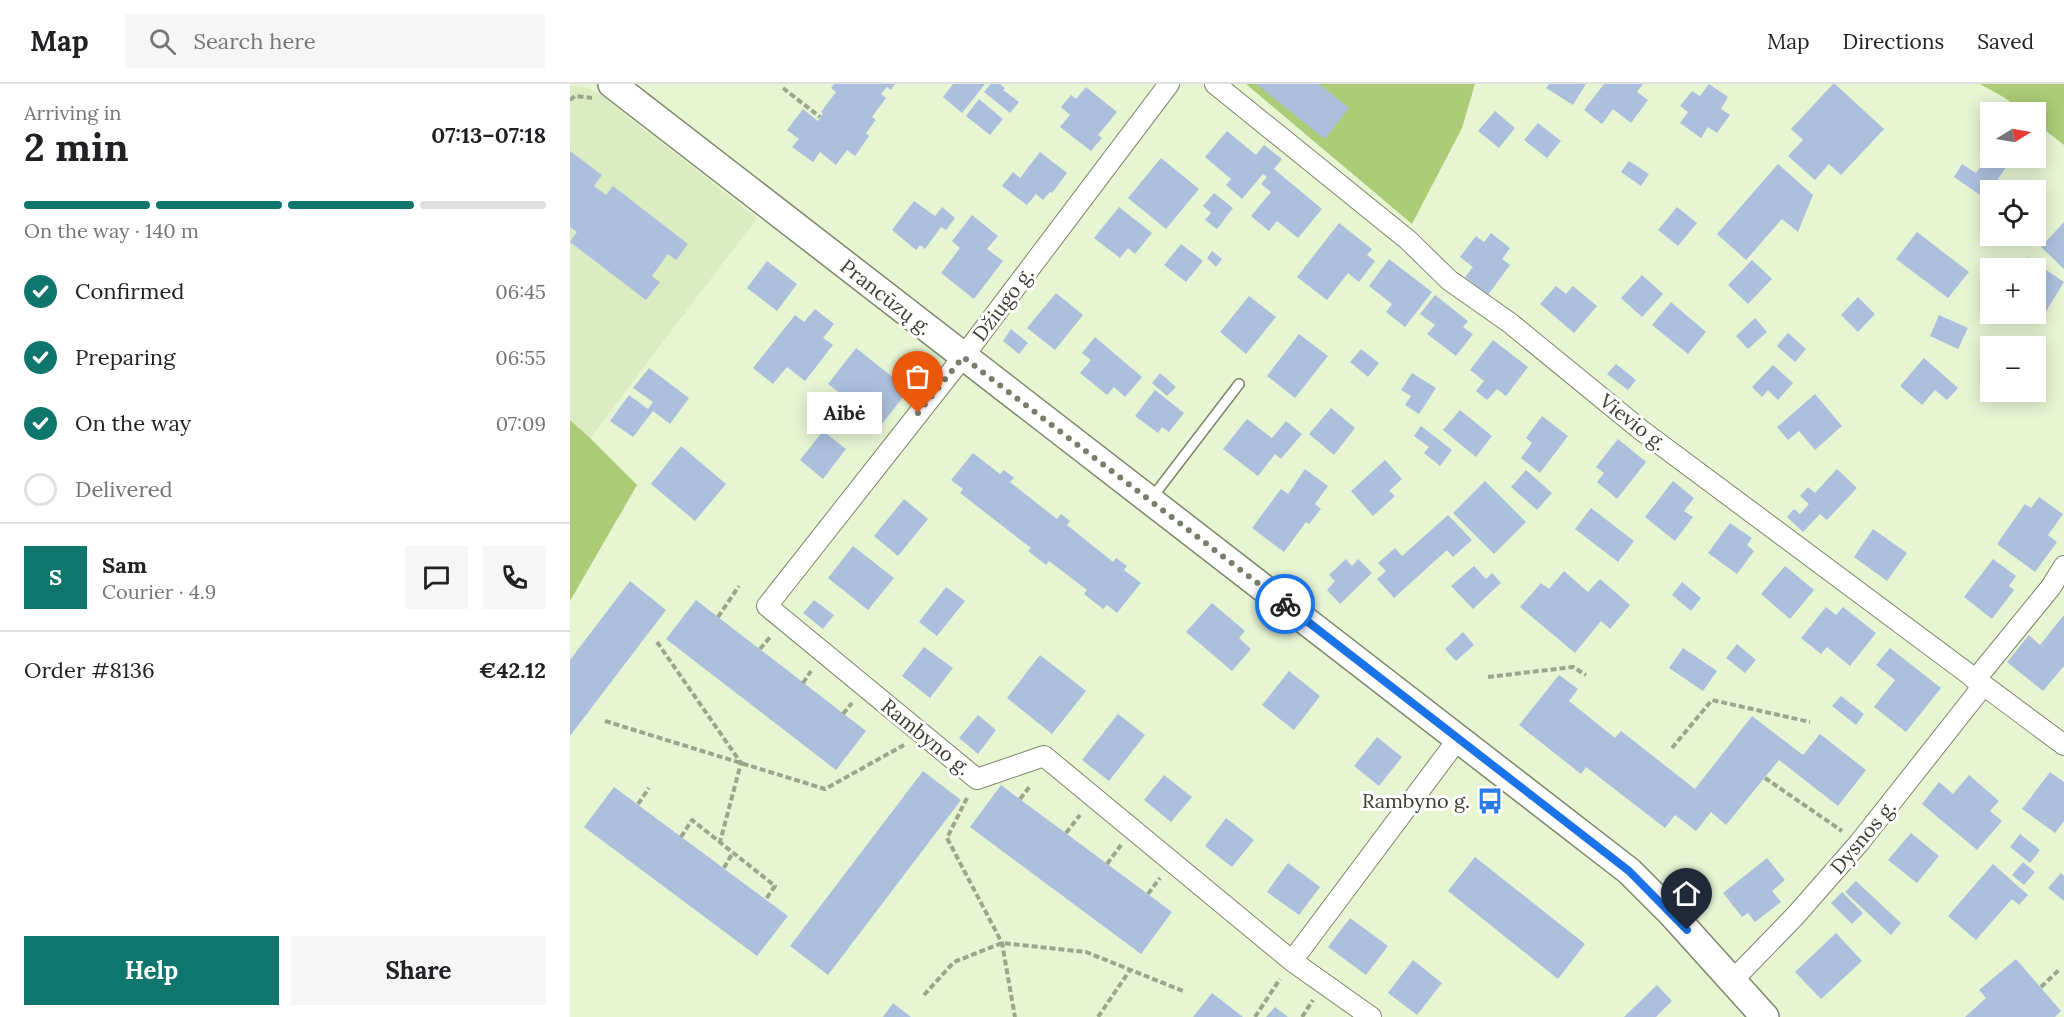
<!DOCTYPE html>
<meta charset="utf-8">
<style>
:root{--surface:#fff;--page:#f6f6f6;--text:#202124;--muted:#757577;--line:#e0e0e0;--accent:#0f766e}
body{margin:0;font-family:Lora,serif;background:var(--page);color:var(--text);height:100vh;display:flex;flex-direction:column;font-size:22px;white-space:nowrap}
*{box-sizing:border-box;margin:0}
p{font-size:20px;color:var(--muted)}
.icon{flex:none;width:33px;height:33px;fill:none;stroke:currentColor;stroke-width:2;stroke-linecap:round;stroke-linejoin:round}
.map{position:relative;flex:1;overflow:hidden}
.sheet{display:flex;flex-direction:column;background:var(--surface);width:570px}
.sheet>*{flex:none}
.needle{width:39px;rotate:79deg}
.buttons{position:absolute;left:1410px;top:18px;display:grid;gap:12px}
.buttons a{display:grid;place-items:center;width:66px;height:66px;border-radius:0px;background:var(--surface);box-shadow:0 3px 15px #0003;font-size:30px}
.pin{position:absolute;display:grid;place-items:center;width:51px;height:51px;color:#fff;margin:-62px -26px;border-radius:50% 50% 50% 0;rotate:-45deg;box-shadow:0 0 6px #0007}
.pin .icon{rotate:45deg}
.courier{position:absolute;display:grid;place-items:center;width:60px;height:60px;margin:-30px;border:4px solid #1a73e8;border-radius:50%;background:#fff;color:#222;box-shadow:0 2px 8px #0007}
.bubble{position:absolute;height:42px;border-radius:0px;background:var(--surface);box-shadow:0 3px 15px #0003;font-size:20px;font-weight:700;line-height:42px;text-align:center}
.summary em{font-style:normal;font-weight:700}
.summary div{display:flex;flex-direction:column-reverse}
.summary{display:flex;align-items:center;justify-content:space-between;height:102px;padding:0 24px}
h1{font-size:39px;font-weight:700;line-height:45px}
.bar{display:grid;grid-template-columns:repeat(4,1fr);gap:9px 6px;align-content:center;height:72px;padding:0 24px}
.bar i{height:8px;border-radius:4px;background:var(--line)}
.bar .active{background:var(--accent)}
.bar p{grid-column:span 4}
.line{display:flex;align-items:center;gap:15px;padding:0 24px;border-top:2px solid var(--line)}
.line div{flex:1}
.round{display:grid;place-items:center;flex:none;width:63px;height:63px;border-radius:0px;background:var(--page)}
ol{padding:0 24px;list-style:none}
li{display:flex;align-items:center;gap:18px;height:66px}
li p{margin-inline-start:auto}
li .icon{padding:6px;border-radius:50%;background:var(--accent);color:#fff;stroke-width:4}
li:last-child{color:var(--muted)}
li i{width:33px;height:33px;border:3px solid var(--line);border-radius:50%}
.action{display:flex;gap:12px;margin-top:auto;padding:12px 24px}
.action a{flex:1;height:69px;border-radius:0px;background:var(--accent);color:#fff;font-size:24px;font-weight:700;line-height:69px;text-align:center}
.action a+a{background:var(--page);color:var(--text)}
header{display:flex;align-items:center;gap:36px;box-sizing:border-box;height:84px;padding:0 30px;background:var(--surface);border-bottom:2px solid var(--line)}
header strong{font-size:28px}
nav{display:flex;gap:33px;margin-inline-start:auto;font-size:21px}
.search{width:420px;height:54px;background:var(--page);display:flex;align-items:center;gap:15px;box-sizing:border-box;padding:0 21px;border-radius:0px;color:var(--muted);font-size:22px}
main{display:flex;flex:1;min-height:0}
.map>svg:first-child{display:block}
.built{fill:#dbecc3}
.forest{fill:#accc77}
.building{fill:#acc0dd}
.lines{fill:none;stroke-linecap:round;stroke-linejoin:round}
.lane-casing{stroke:#7b8869;stroke-width:12}
.street-casing{stroke:#7b8869;stroke-width:22}
.secondary-casing{stroke:#7b8869;stroke-width:30}
.path{stroke:#9ca68d;stroke-width:4;stroke-dasharray:6 3;stroke-linecap:butt}
.lane{stroke:#fff;stroke-width:9}
.street{stroke:#fff;stroke-width:20}
.secondary{stroke:#fff;stroke-width:27}
.done{stroke:#767f6a;stroke-width:6;stroke-dasharray:0 10.8}
.route{stroke:#1a73e8;stroke-width:8}
.labels{text-anchor:middle;stroke-width:6;stroke-linejoin:round;paint-order:stroke}
.street-label{font-size:20px;fill:#393f31;stroke:#fff}
.poi-label{font-size:20px;fill:#393f31;stroke:#fff;text-anchor:end}
</style>
<header>
<strong>Map</strong>
<div class="search"><svg class="icon" aria-label="search" viewBox="0 0 24 24"><circle cx="10" cy="10" r="6"/><path d="M15 15l6 6"/></svg>Search here</div>
<nav><a>Map</a><a>Directions</a><a>Saved</a></nav>
</header>
<main>
<section class="sheet">
<div class="summary"><div><h1>2 min</h1><p>Arriving in</p></div><em>07:13–07:18</em></div>
<div class="bar"><i class="active"></i><i class="active"></i><i class="active"></i><i></i><p>On the way · 140 m</p></div>
<ol>
<li><svg class="icon" aria-label="check" viewBox="0 0 24 24"><path d="M5 12l5 5 9-10"/></svg>Confirmed<p>06:45</p></li>
<li><svg class="icon" aria-label="check" viewBox="0 0 24 24"><path d="M5 12l5 5 9-10"/></svg>Preparing<p>06:55</p></li>
<li><svg class="icon" aria-label="check" viewBox="0 0 24 24"><path d="M5 12l5 5 9-10"/></svg>On the way<p>07:09</p></li>
<li><i></i>Delivered</li>
</ol>
<div class="line" style="height:108px"><b class="round" style="background:var(--accent);color:#fff">S</b><div><b>Sam</b><p>Courier · 4.9</p></div><a class="round"><svg class="icon" aria-label="chat" viewBox="0 0 24 24"><path d="M4 5h16v11H9l-5 4z"/></svg></a><a class="round"><svg class="icon" aria-label="phone" viewBox="0 0 24 24"><path d="M5 4h4l2 5-3 2q2 4 5 5l2-3 5 2v4C11 20 4 13 5 4z"/></svg></a></div>
<div class="line" style="height:78px"><div>Order #8136</div><b>€42.12</b></div>
<div class="action"><a>Help</a><a>Share</a></div>
</section>
<div class="map">
<svg width="1494" height="933" viewBox="0 0 1494 933">
<rect width="100%" height="100%" fill="#e7f5d3"/>
<path class="built" d="M0,2L15,3L28,9L187,134L20,354L0,336Z"/>
<path class="forest" d="M676,0H905L892,44L842,140Z
M1410,0H1494V61L1466,39V28H1453L1435,14Z
M0,336L20,354L67,401L0,517Z"/>
<path class="building" d="M264,0H325L321,6L317,3L311,10L316,14L302,33L306,36L296,49L299,52L285,72L277,66L266,81L250,68L243,78L222,63L229,55L217,46L233,25L248,37L253,29L251,28L266,8L261,4Z
M383,0H415L392,29L373,13Z
M421,0H430L435,4L433,6L449,18L440,29L414,8Z
M686,0H749L779,24L755,55Z
M979,0H1016L1003,21L976,4Z
M1034,0H1073L1067,8L1078,16L1061,39L1043,25L1032,40L1014,26Z
M1139,0L1158,13L1151,25L1160,31L1147,49L1138,43L1131,54L1110,39L1118,28L1110,22L1122,7L1130,12Z
M1263,0H1265L1314,45L1271,91L1259,80L1245,96L1218,72L1233,56L1221,45Z
M516,3L547,28L528,51L532,54L521,67L490,43L500,31L491,23L501,11L506,15Z
M409,15L433,35L420,51L396,32Z
M925,27L945,44L929,64L908,47Z
M968,39L991,57L977,74L954,56Z
M657,47L686,71L694,61L712,75L704,85L752,125L728,154L707,137L699,147L681,132L701,108L691,100L697,93L693,90L672,115L656,101L661,95L635,73Z
M0,67L32,91L24,102L36,111L43,102L118,160L106,176L98,170L82,192L90,198L76,216L0,158L7,148L0,143Z
M1420,67V74H1442L1424,101L1432,106H1420V118L1384,93L1392,80L1406,89Z
M470,68L497,89L482,109L480,108L473,116L466,110L457,121L432,102L443,88L450,94Z
M591,74L629,105L596,145L558,114Z
M1059,77L1079,90L1071,102L1051,88Z
M1208,80L1243,111L1228,148L1212,135L1176,176L1147,150Z
M644,109L663,124L647,145L635,136L641,129L633,122Z
M344,117L365,132L372,123L385,134L376,146L371,143L355,165L350,161L346,166L322,146Z
M549,123L582,149L565,170L558,164L550,174L524,154Z
M1107,123L1127,139L1108,162L1088,146Z
M402,131L428,152L417,165L433,177L404,215L371,189L390,164L382,157Z
M1494,138V185L1471,163Z
M769,139L802,165L797,171L805,177L789,198L778,189L757,216L727,193Z
M1347,148L1399,188L1378,214L1326,175Z
M921,149L940,164L932,175L940,181L918,211L895,193L903,183L890,173L906,152L914,158Z
M611,160L633,177L616,198L594,181Z
M642,167L652,175L646,183L637,174Z
M1457,173L1494,198L1475,229L1466,223V184H1450Z
M819,175L862,208L835,243L816,228L822,220L799,202Z
M1182,176L1202,195L1178,220L1158,201Z
M197,177L227,200L207,227L177,204Z
M1072,191L1093,210L1072,233L1051,214Z
M986,202L996,210L1003,202L1027,222L1004,249L970,220Z
M486,209L513,231L485,266L457,244Z
M865,211L898,237L893,243L903,250L886,272L857,250L865,241L850,230Z
M679,212L706,233L676,270L650,248Z
M1288,213L1305,230L1288,248L1271,231Z
M1101,218L1136,248L1118,270L1082,241Z
M245,225L264,240L253,254L263,261L235,297L217,283L203,300L183,284L225,231L234,238Z
M1369,231L1398,244L1388,265L1360,252Z
M1185,234L1197,248L1178,265L1166,252Z
M441,245L458,259L449,270L433,257Z
M1218,249L1236,265L1225,278L1207,262Z
M729,250L758,272L725,314L697,292Z
M525,253L572,293L555,313L544,303L537,311L510,289L521,276L512,269Z
M923,256L958,283L936,312L927,305L917,316L906,307L914,297L900,286Z
M286,264L339,306L311,341L258,300Z
M791,265L809,279L798,293L780,278Z
M1354,274L1388,304L1377,316L1365,306L1352,321L1330,302Z
M1046,280L1066,296L1058,306L1037,290Z
M1203,281L1223,299L1208,316L1198,306L1192,313L1182,303Z
M79,284L119,314L100,340L83,327L63,353L40,337L59,311L78,325L83,318L63,304Z
M590,289L606,303L597,312L582,299Z
M842,289L866,304L849,330L835,321L841,312L831,306Z
M585,306L614,329L599,348L592,343L588,349L565,332Z
M1245,310L1272,342L1245,366L1229,347L1218,356L1207,343Z
M761,324L785,344L764,371L739,350Z
M890,326L922,352L906,373L873,346Z
M972,332L998,352L970,389L951,374L962,359L956,354Z
M677,335L702,354L716,337L732,350L711,375L705,370L688,392L653,365Z
M851,342L882,366L870,382L854,369L859,363L844,352Z
M253,347L276,365L253,395L230,376Z
M1048,355L1076,378L1047,415L1027,398L1034,389L1026,383Z
M111,362L156,400L125,437L81,400Z
M403,369L430,390L434,386L444,394L440,398L487,435L491,430L500,437L497,441L543,478L546,474L557,482L554,486L571,499L547,529L537,521L533,525L514,510L517,506L479,477L476,481L458,467L461,464L390,409L393,405L381,396Z
M815,376L832,395L819,407L825,412L803,432L781,407Z
M735,385L758,402L745,420L751,425L739,440L736,438L714,468L682,444L711,405L718,410Z
M1267,385L1287,404L1257,436L1250,430L1233,448L1217,433L1224,425L1230,430L1239,420L1230,412L1238,403L1245,409Z
M956,386L982,409L967,426L941,403Z
M915,397L956,438L924,470L883,429Z
M1103,397L1124,414L1114,427L1123,433L1105,457L1075,433Z
M1469,413L1493,430L1478,451L1487,458L1465,488L1427,460L1455,420L1461,424Z
M334,415L358,435L328,472L304,452Z
M1021,424L1064,457L1048,478L1005,445Z
M878,431L902,456L883,473L877,466L824,514L807,495L816,487L808,479L825,464L832,472Z
M1160,439L1182,454L1177,461L1184,467L1167,490L1138,469Z
M1303,445L1337,469L1317,497L1284,473Z
M283,462L324,494L298,526L258,494Z
M776,475L782,482L788,475L802,489L770,520L757,506L765,497L759,491Z
M1423,475L1446,492L1439,502L1444,506L1422,535L1394,513Z
M904,482L916,495L922,489L931,499L903,525L881,502Z
M1215,482L1244,506L1220,535L1191,510Z
M994,487L1018,508L1030,495L1060,521L1040,545L1031,537L1005,569L950,523L971,499L979,505Z
M60,497L96,526L0,652V576Z
M1112,498L1131,514L1121,527L1102,511Z
M376,503L395,517L367,552L349,538Z
M126,516L296,647L266,686L96,555Z
M244,516L264,531L253,545L233,529Z
M642,519L675,547L669,554L681,565L662,587L616,548Z
M1256,523L1266,531L1273,523L1306,549L1280,582L1257,563L1251,570L1231,554Z
M1494,531V582L1473,607L1437,578L1459,551L1470,561Z
M893,548L904,561L886,577L875,565Z
M1167,560L1186,576L1175,589L1156,574Z
M354,563L383,584L360,614L332,592Z
M1113,564L1147,587L1133,607L1099,584Z
M1320,564L1371,604L1336,648L1304,623L1325,596L1306,581Z
M470,571L516,607L482,650L437,614Z
M719,587L750,612L724,646L692,621Z
M989,591L1008,605L999,617L1045,654L1051,647L1125,705L1182,632L1233,671L1250,650L1296,686L1268,722L1209,676L1156,741L1141,728L1126,747L1105,731L1095,744L1016,683L1011,690L949,641Z
M1271,612L1294,630L1286,641L1262,622Z
M548,630L575,651L539,697L512,676Z
M408,631L426,646L408,670L389,654Z
M807,653L832,673L809,702L784,682Z
M353,687L391,716L258,891L220,862Z
M1480,688L1494,698V737L1485,749L1452,725Z
M594,691L622,713L601,738L574,716Z
M1399,691L1429,717L1420,727L1432,737L1407,766L1352,720L1369,698L1383,710Z
M431,701L602,828L571,870L400,743Z
M44,703L218,832L187,872L14,743Z
M656,734L684,756L662,783L635,762Z
M1341,749L1369,772L1347,799L1318,776Z
M1450,750L1470,766L1460,779L1440,763Z
M905,773L1015,860L988,895L878,807Z
M1197,774L1215,796L1202,807L1211,818L1185,838L1178,829L1172,833L1153,809Z
M1453,778L1465,788L1454,801L1442,791Z
M718,779L750,803L729,831L697,808Z
M1423,780L1458,811L1449,821L1442,815L1406,856L1378,832Z
M1491,789L1494,792V817L1478,804Z
M1286,797L1331,839L1321,851L1275,808Z
M1272,808L1293,829L1282,840L1261,819Z
M780,834L818,862L796,891L758,863Z
M1266,849L1292,877L1251,915L1225,888Z
M1446,875L1491,927L1485,933H1395L1416,914L1409,906Z
M843,876L872,899L847,931L818,909Z
M1087,901L1102,917L1086,933H1054Z
M642,909L673,933H623Z
M323,919L341,933H313Z
M705,923L718,933H696Z"/>
<g class="lines">
<g class="lane-casing">
<path id="lane" d="M581,415L669,300"/>
</g>
<g class="street-casing">
<path id="street" d="M599,0L393,273L197,522L407,695L474,672L722,877L888,655
M645,0L838,156L879,196L940,239L1071,346L1494,661
M1405,596L1481,503L1494,482
M722,877L801,933
M1163,896L1226,831L1289,759L1413,602"/>
</g>
<g class="secondary-casing">
<path id="secondary" d="M42,0L1059,787L1102,830L1195,933"/>
</g>
<path class="path" d="M213,4L250,33
M0,16L5,12L22,14
M148,533L169,502
M87,558L171,679L150,758
M190,565L201,552
M918,593L1003,583L1016,591
M233,599L241,587
M273,630L282,619
M35,637L255,705L334,661
M1102,664L1142,616L1240,638
M1195,694L1272,747
M397,714L377,754L432,859L445,933
M450,715L461,701
M68,720L79,704
M496,749L510,731
M111,753L122,736L205,802L196,815
M537,780L551,761
M154,784L163,768
M578,810L590,794
M1471,903L1490,885
M354,911L384,878L432,859L516,868L613,907
M528,933L560,886
M685,933L710,895
M732,933L743,916"/>
<use href="#lane" class="lane"/>
<use href="#street" class="street"/>
<use href="#secondary" class="secondary"/>
</g>
<g class="lines">
<path class="done" d="M348,329L393,273L715,520"/>
<path class="route" d="M715,520L1059,787L1117,846"/>
</g>
<defs>
<g id="bus-bare" transform="scale(2.07)"><path d="M-5-6H5V4H4V6H2V4H-2V6H-4V4H-5ZM-3.5-4V0h7V-4ZM-3.5 1.2v1.5H-2V1.2ZM2 1.2v1.5H3.5V1.2Z" fill="#2b7be6" stroke="#fff" stroke-width="2.5" paint-order="stroke"/></g>
</defs>
<g fill-rule="evenodd">
<use href="#bus-bare" x="920" y="717"/>
</g>
<g class="labels">
<g class="street-label">
<text transform="translate(316 213) rotate(38)" y="7">Prancūzų g.</text>
<text transform="translate(433 220) rotate(-53)" y="7">Džiugo g.</text>
<text transform="translate(1063 338) rotate(38)" y="7">Vievio g.</text>
<text transform="translate(356 653) rotate(39)" y="7">Rambyno g.</text>
<text transform="translate(1293 753) rotate(-50)" y="7">Dysnos g.</text>
</g>
<g class="poi-label">
<text x="900" y="724">Rambyno g.</text>
</g>
</g>
</svg>
<div class="buttons">
<a><svg class="needle" viewBox="-14 -14 28 28"><path d="M0-13l5 13h-10z" fill="#e53935"/><path d="M0 13l5-13h-10z" fill="#757577"/></svg></a>
<a><svg class="icon" aria-label="locate" viewBox="0 0 24 24"><circle cx="12" cy="12" r="6"/><path d="M12 2v4M12 18v4M2 12h4M18 12h4"/></svg></a>
<a>+</a>
<a>−</a>
</div>
<div class="pin" style="left:348px;top:329px;background:#ea580c"><svg class="icon" aria-label="bag" viewBox="0 0 24 24"><path d="M5 8h14l-1 12H6zM9 8a3 3 0 0 1 6 0"/></svg></div>
<div class="pin" style="left:1117px;top:846px;background:#1f2937"><svg class="icon" aria-label="home" viewBox="0 0 24 24"><path d="M3 11l9-7 9 7M6 9v11h12V9"/></svg></div>
<div class="courier" style="left:715px;top:520px"><svg class="icon" aria-label="bike" viewBox="0 0 24 24"><circle cx="6" cy="16" r="4"/><circle cx="18" cy="16" r="4"/><path d="M6 16l4-8h5l3 8M10 8l3 8H6M13 5h3"/></svg></div>
<div class="bubble" style="left:237px;top:308px;width:75px">Aibė</div>
</div>
</main>
